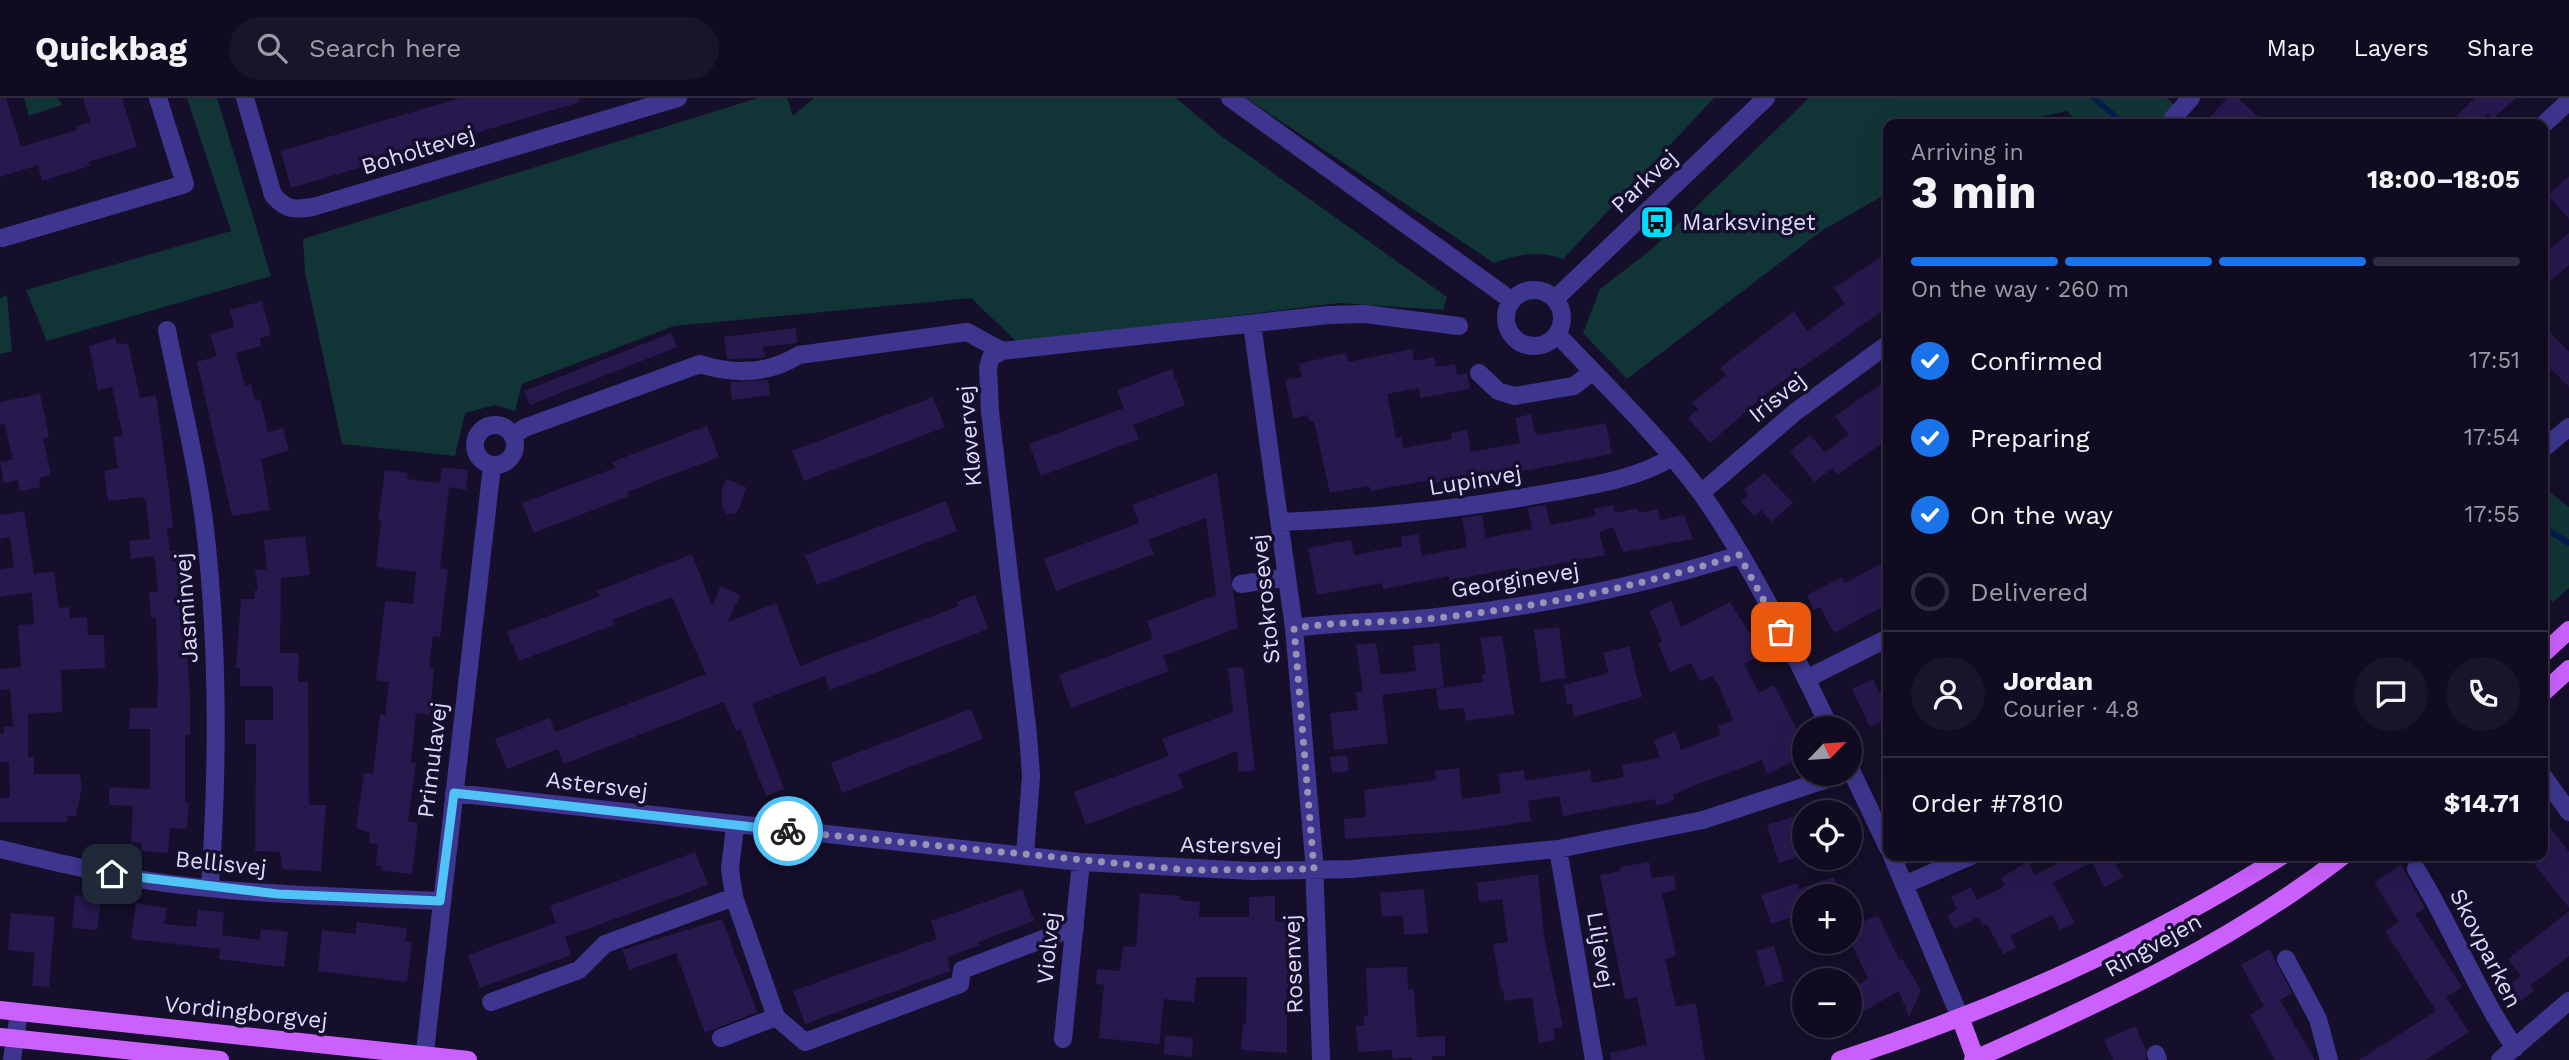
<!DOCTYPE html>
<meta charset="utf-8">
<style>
:root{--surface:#100b20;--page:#191429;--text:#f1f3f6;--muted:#9c9ba5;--line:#302b3e;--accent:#1a73e8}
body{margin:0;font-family:"Work Sans",sans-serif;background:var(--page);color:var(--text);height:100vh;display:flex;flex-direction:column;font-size:26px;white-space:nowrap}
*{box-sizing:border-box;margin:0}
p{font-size:23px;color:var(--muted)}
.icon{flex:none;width:38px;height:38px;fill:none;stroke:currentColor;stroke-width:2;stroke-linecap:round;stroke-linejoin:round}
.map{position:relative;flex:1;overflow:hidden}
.panel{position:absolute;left:1883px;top:21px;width:665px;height:742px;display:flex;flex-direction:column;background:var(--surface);border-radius:14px;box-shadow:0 7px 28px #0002,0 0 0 2px var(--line)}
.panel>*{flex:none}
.needle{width:46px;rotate:65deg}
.fabs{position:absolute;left:1792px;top:618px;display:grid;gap:14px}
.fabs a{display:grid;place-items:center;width:70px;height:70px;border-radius:50%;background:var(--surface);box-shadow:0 7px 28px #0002,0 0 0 2px var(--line);font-size:35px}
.pin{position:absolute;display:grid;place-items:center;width:60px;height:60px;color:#fff;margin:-30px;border-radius:14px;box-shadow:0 4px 10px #0006}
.courier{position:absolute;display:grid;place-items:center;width:70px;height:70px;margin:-35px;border:5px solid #4fc3f7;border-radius:50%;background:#fff;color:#222;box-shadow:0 2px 9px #0007}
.summary em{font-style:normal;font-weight:700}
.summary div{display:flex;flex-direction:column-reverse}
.summary{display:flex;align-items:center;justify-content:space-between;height:119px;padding:0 28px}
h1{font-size:46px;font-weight:700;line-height:52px}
.bar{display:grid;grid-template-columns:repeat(4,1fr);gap:10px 7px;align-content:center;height:84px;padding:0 28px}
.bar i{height:9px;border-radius:5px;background:var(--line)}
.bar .selected{background:var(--accent)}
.bar p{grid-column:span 4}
.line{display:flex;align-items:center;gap:18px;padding:0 28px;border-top:2px solid var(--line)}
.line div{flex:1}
.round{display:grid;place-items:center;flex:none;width:74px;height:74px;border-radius:37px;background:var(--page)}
ol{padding:0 28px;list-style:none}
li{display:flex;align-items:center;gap:21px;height:77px}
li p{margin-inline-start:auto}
li .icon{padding:7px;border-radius:50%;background:var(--accent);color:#fff;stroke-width:4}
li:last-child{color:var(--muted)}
li i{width:38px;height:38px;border:4px solid var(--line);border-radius:50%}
header{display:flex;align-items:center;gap:42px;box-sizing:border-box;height:98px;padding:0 35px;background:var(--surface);border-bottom:2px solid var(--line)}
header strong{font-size:33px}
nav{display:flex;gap:38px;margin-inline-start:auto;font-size:24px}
.search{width:490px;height:63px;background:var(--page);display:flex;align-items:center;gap:18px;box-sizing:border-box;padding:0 24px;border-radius:38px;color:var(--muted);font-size:26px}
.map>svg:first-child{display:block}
.green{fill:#113536}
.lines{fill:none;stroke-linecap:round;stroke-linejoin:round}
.stream{stroke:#061c4d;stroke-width:6}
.building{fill:#27194e}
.minor{stroke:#3e368e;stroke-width:18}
.major{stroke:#cc60ff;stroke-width:18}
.done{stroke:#9892b5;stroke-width:7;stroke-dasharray:0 12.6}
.route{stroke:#4fc3f7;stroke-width:9}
.labels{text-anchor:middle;stroke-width:7;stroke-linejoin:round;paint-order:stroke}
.street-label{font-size:23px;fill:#dfd9ff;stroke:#150f2b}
.poi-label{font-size:23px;fill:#dfd9ff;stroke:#150f2b;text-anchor:start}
</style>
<header>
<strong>Quickbag</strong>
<div class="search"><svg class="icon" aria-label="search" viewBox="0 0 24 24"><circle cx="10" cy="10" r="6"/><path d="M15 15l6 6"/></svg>Search here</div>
<nav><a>Map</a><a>Layers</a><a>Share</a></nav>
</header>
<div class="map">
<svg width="2569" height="962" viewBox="0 0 2569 962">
<rect width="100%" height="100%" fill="#150f2b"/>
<path class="green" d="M24,0H58L62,7L29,18Z
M187,0H217L271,178L47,243L26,192L231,133Z
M758,0H787L793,18L814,0H1176L1220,37L1447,199L1443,212L1339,205L1018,245L971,200L674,228L522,286L515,313L495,307L465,315L455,358L342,346L305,174L303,141Z
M1246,0H1714L1563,161C1538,152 1519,156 1494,165Z
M1809,0H2167L2194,26H2079L2067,13L2007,26H1888V95L1823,132L1627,281L1583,235L1600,191L1652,151Z
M7,197L12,253L0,256V200Z
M2543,389L2569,409V490L2553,504L2543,497Z"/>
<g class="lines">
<path class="stream" d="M2094,0L2124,26
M2543,429L2569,445"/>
</g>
<path class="building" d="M0,0H6L21,49L77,32L76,28L90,24L83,0H122L137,49L88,64L90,68L42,83L38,67L0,79Z
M460,0H579L580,4L291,90L281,53Z
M2227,0H2238L2266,26H2204Z
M2475,0H2516L2493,21L2488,15L2476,26H2448Z
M2569,78V121L2548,97Z
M2569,135V167L2543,188V156Z
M1881,159L1888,170V209L1773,290L1710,345L1688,320L1698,311L1692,305L1726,277L1720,270L1794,213L1807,233L1845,206L1834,190Z
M262,203L271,237L260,240L261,248L236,255L245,288L251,286L255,303L260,301L268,334L283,330L289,352L261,361L270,412L232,418L197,264L217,258L210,236L234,229L230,212Z
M2543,227L2569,254V289L2551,271L2543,279Z
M796,230L797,245L763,249L765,259L761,260L727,261L724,239Z
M671,235L677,249L530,307L524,293Z
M115,240L117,247L128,245L140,300L156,297L170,400L173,429L167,430L170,453H176L177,466H181L190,598V637H185V704H189L187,731L170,730L168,755L141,753L142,745L131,744L133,708L109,707V689L150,691V631H129L130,610H157L158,585L156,520H151L149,494H158L155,462L153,458L131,461L129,443L150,441L146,403L143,399L108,403L104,373L118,370L113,339L123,338L112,289L98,292L89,248Z
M1412,251L1414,263L1434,259L1436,269L1455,266L1457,277L1467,275L1470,291L1420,300L1419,290L1387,296L1396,340L1401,339L1403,350L1452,341L1451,335L1467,332L1471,354L1520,345L1515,320L1531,316L1535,335L1539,337L1606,325L1612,356L1502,377L1501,373L1436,385L1435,381L1370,393L1369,388L1330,395L1314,323H1309L1308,317L1293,320L1285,282L1302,279L1299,266L1331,258L1346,255L1348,264Z
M1172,271L1185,307L1133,327L1139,341L1041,378L1029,346L1124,310L1117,292Z
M1888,281V341L1837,377L1832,370L1814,384L1790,353L1810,337L1825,354L1849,337L1835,318Z
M768,282L770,297L732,302L730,284Z
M40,296L49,339L43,340L51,377L39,380L40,389L20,393L18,382L4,385L0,364L13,362L5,326L0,327V304Z
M933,299L945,329L804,383L792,353Z
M707,328L719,359L627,394L629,398L534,435L522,405L615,370L612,364Z
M442,369L468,372L466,392L449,389L440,470L448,471L440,539L433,538L429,569L434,570L430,617L416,615L411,664L416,665L408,723L418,725L412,776L382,773L383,769L376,767L378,746L369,745L370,735L356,730L364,675L373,676L380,617H385L389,584L376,582L385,503L413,506L416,474L376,469L381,423H378L385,372L408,375L407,381L440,385Z
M1217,375L1238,530L1163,558L1169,573L1071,610L1059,577L1153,541L1147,523L1216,497L1206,420L1148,442L1154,456L1056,493L1044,461L1139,425L1132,407Z
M1764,375L1793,405L1771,424L1761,412L1754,418L1741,403L1748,397L1744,392Z
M727,381L746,389L739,411L734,416H727L722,410V390Z
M946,403L957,433L817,487L805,457Z
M1546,407L1550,427L1596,418L1594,411L1613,407L1615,415L1637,410L1638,415L1658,411L1660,422L1684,417L1693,441L1623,454L1613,429L1599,434L1605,457L1515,474L1514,470L1449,483V478L1383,491L1382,485L1317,497L1308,450L1351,442L1354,457L1402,448L1401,439L1418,436L1422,458L1467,449L1462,420L1482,417L1486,440L1532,431L1528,410Z
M24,413L34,476L54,473L59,510L69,509L70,520L87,519L88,537H104L105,570L61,572L62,614L28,616V659H34V676H80L82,688L76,718H67V724H0V700H10L9,664H0V636L4,635V629H13L10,591L0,592V571L21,569L18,527L34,526L32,494L0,499V471L14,469L10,439L0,441V417Z
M305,438L310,477L281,480L280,555H299L298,584H308L309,707H326L321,773L282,771L280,754L255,753L256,646H245V622H273V588H240V570H236L241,501H254L255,492H258L255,472L267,471L264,442Z
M692,456L712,508L721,488L740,497L728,524L776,505L800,568L959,508L957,504L975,497L988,531L830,592L824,578L752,606L784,691L766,698L740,631L736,633L724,604L564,666L558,651L507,671L495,641L550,620L555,634L706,576L672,499L612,522L614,527L519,563L507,534L600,498L597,493Z
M1888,462V506L1834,535L1820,509L1814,512L1807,497L1842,479L1845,485Z
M1671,503L1681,529L1730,504L1763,556L1744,566L1759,595L1774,587L1799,636L1804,633V659L1767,676L1762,662L1693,688L1673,697L1674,702L1657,708L1655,701L1563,718L1559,698L1528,703L1531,723L1474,732L1345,741L1344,721L1366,719L1364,692L1436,682L1435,673L1459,670L1462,701L1501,695L1498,676L1524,672L1525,683L1590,672L1592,685L1624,679L1622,667L1660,660L1654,642L1675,634L1681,652L1721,637L1718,628L1733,622L1719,588L1712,578L1700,583L1691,565L1670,574L1658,545L1662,543L1649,513Z
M1559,529L1566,580L1541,584L1534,532Z
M1502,537L1514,616L1466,623L1464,610L1439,612L1436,591L1483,584L1482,576H1486L1480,540Z
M1376,545L1381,577L1416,573L1413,548L1439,545L1444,589L1382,597L1388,645L1334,652L1330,615L1358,612L1356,594L1363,593L1356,547Z
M1629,548L1642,599L1574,619L1572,605L1567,606L1564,587L1609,575L1603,555Z
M1243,569L1255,672L1239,674L1237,653L1178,676L1184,690L1086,727L1074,694L1169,658L1162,641L1233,614L1228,570Z
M1873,581L1879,594L1884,591L1888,601V620L1870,629L1852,591Z
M971,611L983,641L842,695L831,665Z
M1347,657L1349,673L1332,675L1330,659Z
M1804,715V757L1779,765L1767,727Z
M2543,720L2569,754V810L2528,758H2543Z
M695,754L708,787L565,839L571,857L480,890L468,857L556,825L550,808Z
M2072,758H2111L2123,779L2104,789L2092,764L2053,785L2075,825L2060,832L2052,817L2010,838L2016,850L2003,856L1987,826L1983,828L1979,819L1954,831L1947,817L1957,812L1951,799L1971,789L1977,802L2005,788L2001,780L2028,763L2035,777Z
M1649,764L1652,780L1674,777L1676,792L1662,795L1676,858L1665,861L1676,909L1694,905L1696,907L1705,962H1611L1610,955L1647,947L1637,899L1625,902L1600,777L1621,773L1620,769Z
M2401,767L2425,810L2415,816L2462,889L2446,899L2469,934L2425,962H2359L2436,913L2385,833L2399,824L2374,784Z
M1538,776L1544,838L1563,929L1553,931L1555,942L1539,945L1532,899L1505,903L1503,892L1501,893L1493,846L1508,844L1502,801L1479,804L1477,785Z
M1834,779L1840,798H1804V815L1771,826L1761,797L1797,785L1799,791Z
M1022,791L1034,823L978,844L979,847L948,859L950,873L805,926L793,893L937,841L931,823Z
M1424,791L1428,835L1404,837L1403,817L1382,819L1380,795Z
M1140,795L1180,798L1179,802L1200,804L1199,819H1249V799L1275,798V823H1297V847H1292L1294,896H1287V955L1241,952L1243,926L1246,927L1247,879H1196L1194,904L1164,901L1159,946L1099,940L1104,887L1096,886L1097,871L1120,873L1123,848L1136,849Z
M75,797L101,800L97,832L72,830Z
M136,805L167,810L164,826L196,829L198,812L224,814L222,837L259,842L261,831L288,834L284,869L219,861L220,851L131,841Z
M2569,813V858L2530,888L2534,893L2512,910L2500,894L2521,878L2508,861Z
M11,815L55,819L49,889L32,888L35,855L8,852Z
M1878,817L1899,862L1902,861L1921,892L1909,919L1899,893L1859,916L1850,901V891L1868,881L1850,842V830Z
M722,821L757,914L705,935L676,855L629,872L622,852Z
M357,824L407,830L405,843L412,844L407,884L318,873L322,832L355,836Z
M1774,848L1784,883L1766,888L1756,853Z
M2269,851L2292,895L2280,902L2315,962H2275L2250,917L2264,908L2241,867Z
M1407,869L1408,892L1414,891L1417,939L1445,938V958H1432V962H1412V959L1393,961L1392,952L1358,954L1356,928L1364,927V918L1368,917L1366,870Z
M2135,928L2146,952V962H2113L2104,942Z
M1165,937L1193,940L1192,959L1164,956Z"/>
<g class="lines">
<path class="minor" d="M245,0L273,97C286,112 294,112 313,109L678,0
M1230,0L1511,202
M2173,20L2191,0
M2543,27L2569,3
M2,140L185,86L158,0
M1506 220a28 28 0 1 1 56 0a28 28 0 1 1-56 0Z
M1555,201L1766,0
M1252,226L1294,530L1314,762L1321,960
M167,232C180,298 197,365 205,431C219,550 218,670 210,789
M1557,236C1606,288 1659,338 1701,395C1752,467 1792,551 1830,630
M1479,275L1498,293L1514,298L1574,288L1592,274
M475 347a20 20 0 1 1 40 0a20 20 0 1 1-40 0Z
M513,338L524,330L700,266C734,277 768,276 799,257L967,234L1002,253
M2543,351L2569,329
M1701,395L1794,315L1888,246
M1281,424C1373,420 1463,411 1553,394C1594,387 1635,381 1671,360
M1241,486L1287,479
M1294,530C1341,523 1390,525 1437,519C1539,508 1641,488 1739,457
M1806,581L1888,540
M1850,670L1888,750
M2543,678L2569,714
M454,695L1081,764L1253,773L1352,771L1558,751L1703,722L1843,676
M0,751C40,761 80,770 120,778C225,797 334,798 440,803
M1558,751L1594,962
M1025,757L1031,678L1028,637L990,314L988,270L991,259L1002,253L1328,217L1365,216L1459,228
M1892,758L1960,919
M2416,771C2452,829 2476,893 2515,950
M1906,786L1971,758
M2286,861L2318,921L2329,962
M491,904L579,872L605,846L734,799
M776,919L805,944L960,886L962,872L1075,829
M721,940L776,919L734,799L730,771L735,728
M1063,941L1081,764
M2156,956L2158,962
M12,962L19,914
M424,962L492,368
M2500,962L2569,903"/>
<path class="major" d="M2543,556L2569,532
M2543,595L2569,571
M0,912L468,962
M1960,919L1976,962
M0,939L220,962
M1840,962C1992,913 2147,844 2282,758
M1973,962C2099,906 2233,844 2343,758"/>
</g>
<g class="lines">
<path class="done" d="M788,733L1186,772L1314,771L1294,530C1341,523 1390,525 1437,520C1539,509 1641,488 1739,457L1781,534"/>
<path class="route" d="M112,776L278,796L440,803L454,695L788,733"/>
</g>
<defs>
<g id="bus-square" transform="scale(1.75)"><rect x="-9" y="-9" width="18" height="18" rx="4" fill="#05d9ff" stroke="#150f2b"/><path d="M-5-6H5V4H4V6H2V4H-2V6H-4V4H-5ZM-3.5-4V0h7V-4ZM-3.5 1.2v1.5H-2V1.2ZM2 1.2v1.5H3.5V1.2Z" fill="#111"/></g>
</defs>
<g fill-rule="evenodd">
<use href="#bus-square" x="1657" y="124"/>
</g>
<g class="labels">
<g class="street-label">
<text transform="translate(418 52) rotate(-17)" y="8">Boholtevej</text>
<text transform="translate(1644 83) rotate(-43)" y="8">Parkvej</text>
<text transform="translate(1777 299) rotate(-39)" y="8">Irisvej</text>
<text transform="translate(969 338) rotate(-95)" y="8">Kløvervej</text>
<text transform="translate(1475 382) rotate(-9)" y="8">Lupinvej</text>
<text transform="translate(1515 482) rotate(-9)" y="8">Georginevej</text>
<text transform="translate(1265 501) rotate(-96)" y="8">Stokrosevej</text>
<text transform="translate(186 510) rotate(-94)" y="8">Jasminvej</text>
<text transform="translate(432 662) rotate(-83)" y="8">Primulavej</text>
<text transform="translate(597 687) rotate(7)" y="8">Astersvej</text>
<text transform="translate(1231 747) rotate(1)" y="8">Astersvej</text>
<text transform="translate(221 765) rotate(6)" y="8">Bellisvej</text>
<text transform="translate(2153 847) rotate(-29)" y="8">Ringvejen</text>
<text transform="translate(1048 850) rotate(-84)" y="8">Violvej</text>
<text transform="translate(2486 850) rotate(63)" y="8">Skovparken</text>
<text transform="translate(1601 852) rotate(81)" y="8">Liljevej</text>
<text transform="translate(1293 866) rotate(-92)" y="8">Rosenvej</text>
<text transform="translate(246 914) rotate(6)" y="8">Vordingborgvej</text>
</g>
<g class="poi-label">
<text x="1682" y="132">Marksvinget</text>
</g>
</g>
</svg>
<div class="fabs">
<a><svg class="needle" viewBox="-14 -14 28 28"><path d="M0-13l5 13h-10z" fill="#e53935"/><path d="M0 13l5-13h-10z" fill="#9c9ba5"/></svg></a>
<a><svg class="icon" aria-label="locate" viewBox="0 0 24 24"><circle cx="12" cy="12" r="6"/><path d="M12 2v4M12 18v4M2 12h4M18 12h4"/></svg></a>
<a>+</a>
<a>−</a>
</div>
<div class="pin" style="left:1781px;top:534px;background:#ea580c"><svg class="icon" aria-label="bag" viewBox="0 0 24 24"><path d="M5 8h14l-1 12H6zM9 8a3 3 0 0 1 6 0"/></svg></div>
<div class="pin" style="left:112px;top:776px;background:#1f2937"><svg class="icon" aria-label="home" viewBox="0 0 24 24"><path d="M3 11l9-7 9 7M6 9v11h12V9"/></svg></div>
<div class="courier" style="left:788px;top:733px"><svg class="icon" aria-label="bike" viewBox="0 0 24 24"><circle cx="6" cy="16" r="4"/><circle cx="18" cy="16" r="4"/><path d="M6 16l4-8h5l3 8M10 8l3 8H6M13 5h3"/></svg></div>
<section class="panel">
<div class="summary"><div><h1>3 min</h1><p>Arriving in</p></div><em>18:00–18:05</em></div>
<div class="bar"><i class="selected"></i><i class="selected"></i><i class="selected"></i><i></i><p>On the way · 260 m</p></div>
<ol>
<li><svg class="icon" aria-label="check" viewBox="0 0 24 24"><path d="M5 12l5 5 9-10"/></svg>Confirmed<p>17:51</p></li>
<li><svg class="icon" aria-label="check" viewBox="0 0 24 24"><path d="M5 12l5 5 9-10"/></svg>Preparing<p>17:54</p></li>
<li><svg class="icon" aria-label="check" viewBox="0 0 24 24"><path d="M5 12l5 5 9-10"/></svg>On the way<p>17:55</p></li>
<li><i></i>Delivered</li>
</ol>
<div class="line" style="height:126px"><a class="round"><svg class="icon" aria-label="person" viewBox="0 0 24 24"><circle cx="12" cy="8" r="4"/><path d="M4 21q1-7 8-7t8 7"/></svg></a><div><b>Jordan</b><p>Courier · 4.8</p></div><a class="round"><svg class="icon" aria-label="chat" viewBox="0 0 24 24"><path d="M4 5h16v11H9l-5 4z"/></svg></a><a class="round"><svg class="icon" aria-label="phone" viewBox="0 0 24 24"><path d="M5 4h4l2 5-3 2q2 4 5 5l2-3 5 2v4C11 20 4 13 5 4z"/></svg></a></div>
<div class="line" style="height:91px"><div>Order #7810</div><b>$14.71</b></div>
</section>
</div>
